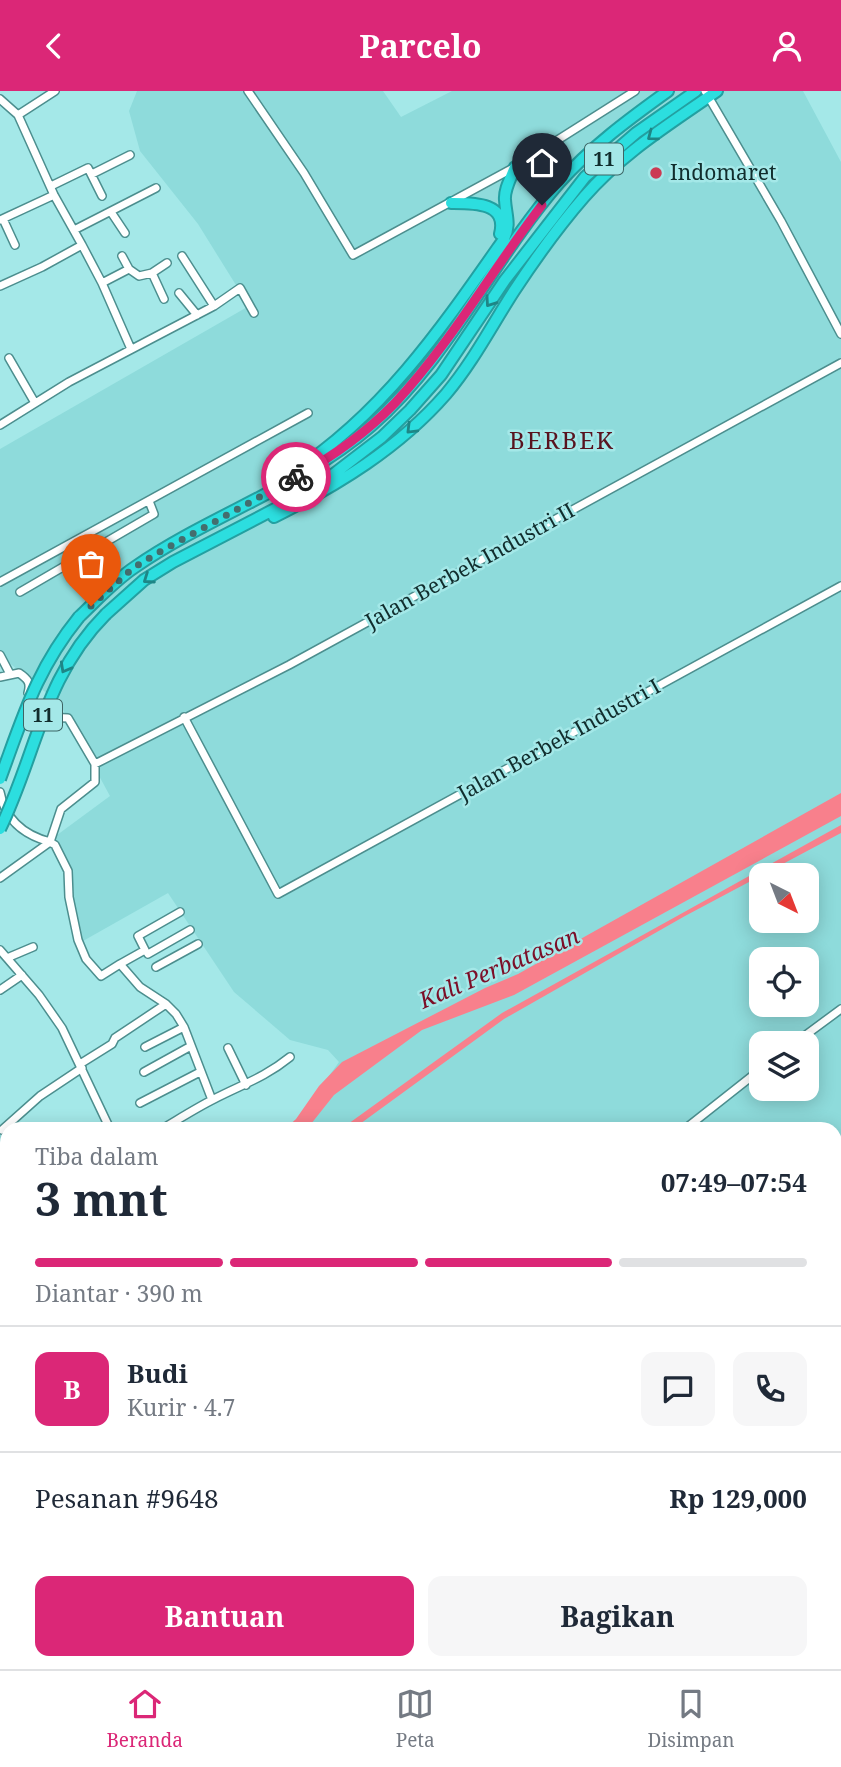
<!DOCTYPE html>
<html lang="id">
<meta charset="utf-8">
<style>
:root{--surface:#fff;--page:#f6f6f7;--text:#1f2937;--muted:#747a83;--line:#e0e1e3;--accent:#db2777}
body{margin:0;font-family:"Noto Serif",serif;background:var(--page);color:var(--text);height:100vh;display:flex;flex-direction:column;font-size:26px;white-space:nowrap}
*{box-sizing:border-box;margin:0}
p{font-size:23px;color:var(--muted)}
.icon{flex:none;width:38px;height:38px;fill:none;stroke:currentColor;stroke-width:2;stroke-linecap:round;stroke-linejoin:round}
.map{position:relative;flex:1;overflow:hidden}
.drawer{position:absolute;left:0px;top:1031px;width:842px;height:548px;display:flex;flex-direction:column;background:var(--surface);border-radius:21px 21px 0 0;box-shadow:0 4px 18px #0003}
.drawer>*{flex:none}
.needle{width:46px;rotate:138deg}
.controls{position:absolute;left:749px;top:772px;display:grid;gap:14px}
.controls a{display:grid;place-items:center;width:70px;height:70px;border-radius:14px;background:var(--surface);box-shadow:0 4px 18px #0003;font-size:35px}
.pin{position:absolute;display:grid;place-items:center;width:60px;height:60px;color:#fff;margin:-72px -30px;border-radius:50% 50% 50% 0;rotate:-45deg;box-shadow:0 0 7px #0007}
.pin .icon{rotate:45deg}
.courier{position:absolute;display:grid;place-items:center;width:70px;height:70px;margin:-35px;border:5px solid #db2777;border-radius:50%;background:#fff;color:#222;box-shadow:0 2px 9px #0007}
.headline em{font-style:normal;font-weight:700}
.headline div{display:flex;flex-direction:column-reverse}
.headline{display:flex;align-items:center;justify-content:space-between;height:119px;padding:0 35px}
h1{font-size:46px;font-weight:700;line-height:52px}
.bar{display:grid;grid-template-columns:repeat(4,1fr);gap:10px 7px;align-content:center;height:84px;padding:0 35px}
.bar i{height:9px;border-radius:5px;background:var(--line)}
.bar .current{background:var(--accent)}
.bar p{grid-column:span 4}
.line{display:flex;align-items:center;gap:18px;padding:0 35px;border-top:2px solid var(--line)}
.line div{flex:1}
.round{display:grid;place-items:center;flex:none;width:74px;height:74px;border-radius:14px;background:var(--page)}
.primary-button{display:flex;gap:14px;margin-top:auto;padding:14px 35px}
.primary-button a{flex:1;height:80px;border-radius:14px;background:var(--accent);color:#fff;font-size:28px;font-weight:700;line-height:80px;text-align:center}
.primary-button a+a{background:var(--page);color:var(--text)}
header{display:flex;justify-content:space-between;align-items:center;height:91px;padding:0 35px;background:var(--accent);color:#fff;font-size:32px;font-weight:700}
.dock{display:flex;justify-content:space-around;align-items:center;height:98px;border-top:2px solid var(--line);background:var(--surface);font-size:19px;color:var(--muted)}
.dock a{display:grid;justify-items:center;gap:4px}
.dock .current{color:var(--accent)}
.map>svg:first-child{display:block}
.built{fill:#8edbdb;fill-rule:evenodd}
.water{fill:#f8808c}
.lines{fill:none;stroke-linecap:round;stroke-linejoin:round}
.stream{stroke:#f8808c;stroke-width:2}
.river{stroke:#f8808c;stroke-width:12}
.minor-casing{stroke:#4c8e8e;stroke-width:10}
.major-casing{stroke:#23a0a1;stroke-width:12}
.highway-casing{stroke:#23a0a1;stroke-width:14}
.minor{stroke:#fff;stroke-width:7}
.major{stroke:#80ebec;stroke-width:9}
.highway{stroke:#2cdedf;stroke-width:10}
.highway-bridge-casing{stroke:#23a0a1;stroke-width:14;stroke-linecap:butt}
.highway-bridge{stroke:#2cdedf;stroke-width:10}
.oneway{stroke:#1e8686}
.done{stroke:#446e6e;stroke-width:7;stroke-dasharray:0 12.6}
.route{stroke:#db2777;stroke-width:9}
.poi-dot{fill:#cb3a53;stroke:#a4e8e8;stroke-width:2.5}
.labels{text-anchor:middle;stroke-width:5;stroke-linejoin:round;paint-order:stroke}
.shield{fill:#a4e8e8;stroke:#3d6565;stroke-width:2}
.shield-label{font-size:19px;font-weight:bold;fill:#112d2d}
.poi-label{font-size:21px;fill:#112d2d;stroke:#a4e8e8;text-anchor:start}
.street-label{font-size:21px;fill:#112d2d;stroke:#a4e8e8}
.water-label{font-size:23px;font-style:italic;fill:#7c0f28;stroke:#a4e8e8}
.quarter-label{font-size:24px;letter-spacing:2px;fill:#58131f;stroke:#a4e8e8}
</style>
<header><svg class="icon" aria-label="back" viewBox="0 0 24 24"><path d="M15 5l-7 7 7 7"/></svg>Parcelo<svg class="icon" aria-label="person" viewBox="0 0 24 24"><circle cx="12" cy="8" r="4"/><path d="M4 21q1-7 8-7t8 7"/></svg></header>
<div class="map">
<svg width="841" height="1578" viewBox="0 0 841 1578">
<rect width="100%" height="100%" fill="#a4e8e8"/>
<path class="built" d="M137,0H383L401,26L452,0H803L841,71V1578H557L553,1572H835V1038H291L339,971L328,959L290,949L234,901L168,802L83,850L72,824V787L53,747L110,705L60,613L2,566L0,560V358L249,215L198,133L140,60L129,20ZM761,784H807V830H761ZM761,868H807V914H761ZM761,952H807V998H761Z
M0,1037L7,1044V1148L0,1153Z"/>
<path class="water" d="M841,702V725L514,904L422,939L334,1004L307,1038H285L296,1028L319,995L342,971L485,897L518,883Z
M841,734V742L685,825L504,928L353,1038H341L502,922Z"/>
<g class="lines">
<path class="stream" d="M835,1075L841,1070
M835,1428L841,1423
M835,1563L841,1571"/>
<path class="river" d="M552,1572L555,1578"/>
<g class="minor-casing">
<path id="minor" d="M248,0L304,82L353,164L515,76L635,0
M705,0L781,130L841,243
M0,8L18,24L54,104L82,154L42,176L0,195
M18,24L55,0
M92,83L130,64
M51,95L88,77L102,105
M111,121L125,142
M3,128L15,154
M0,129L54,104
M74,139L156,97
M82,154L102,192L131,258
M122,165L129,178
M152,182L164,208
M102,192L129,178L139,185L152,182L167,172
M179,202L197,224
M214,215L240,197L254,222
M9,267L35,312
M0,334L69,291L214,215L182,165
M0,491L308,322
M20,501L154,423L149,410
M0,564L10,583
M0,586L19,582C28,588 31,592 28,602
M22,625L68,627L95,673
M184,626L278,803L841,495
M95,673L289,574L841,272
M0,701C5,729 24,744 50,751
M50,751L55,754L68,780L69,806L78,849L86,868L101,885L120,873L140,896L166,913L176,923L184,936L212,1009
M0,787L50,751L61,718L95,691V673
M0,859L39,904L62,937L110,1038
M148,863L190,839
M7,867L33,856
M120,873L145,859L138,845L180,821
M156,876L198,853
M0,899L22,884
M795,952L841,918
M145,956L184,936
M228,957L246,994
M80,973L112,953L115,947L166,913
M144,981L191,955
M140,1012L200,981
M162,1038C179,1028 196,1017 214,1008C243,993 264,987 290,966
M685,1038L761,978
M2,1039L40,1005L82,977
M835,1222L841,1218
M0,1288L7,1286
M0,1308L7,1305
M0,1502L7,1497
M249,1572L253,1578
M315,1572L320,1578
M464,1572L468,1578
M506,1572L510,1578
M748,1572L753,1578
M22,1578L29,1572
M325,1578L336,1572
M415,1578L423,1572"/>
</g>
<g class="major-casing">
<path id="major" d="M0,1420L7,1429
M113,1572L118,1578"/>
</g>
<g class="highway-casing">
<path id="highway" d="M451,112C473,112 508,111 500,143
M293,381C384,322 443,235 504,148C511,133 506,125 505,109C504,98 511,87 515,76
M274,426C338,394 399,357 446,303C473,271 492,234 514,200C535,168 558,136 584,106C622,62 670,33 717,0
M106,523L144,489L173,471L294,408L326,389L382,346L410,319L441,284L505,189L585,86L636,42L696,0
M79,526C97,509 114,490 135,476C210,424 301,396 371,335C449,267 492,169 559,92C591,56 629,28 668,0"/>
</g>
<use href="#minor" class="minor"/>
<use href="#major" class="major"/>
<use href="#highway" class="highway"/>
<g class="highway-bridge-casing">
<path id="highway-bridge" d="M0,688C23,626 36,579 79,526
M0,738C37,662 43,586 106,523"/>
</g>
<use href="#highway-bridge" class="highway-bridge"/>
</g>
<defs><path id="oneway-chevron" d="M-2-3.5L2.5 0L-2 3.5" fill="none" stroke-width="1.6" stroke-linecap="round" stroke-linejoin="round" transform="scale(1.75)"/></defs>
<g class="oneway">
<use href="#oneway-chevron" transform="translate(652 45) rotate(143)"/>
<use href="#oneway-chevron" transform="translate(490 211) rotate(125)"/>
<use href="#oneway-chevron" transform="translate(411 338) rotate(135)"/>
<use href="#oneway-chevron" transform="translate(148 488) rotate(145)"/>
<use href="#oneway-chevron" transform="translate(65 577) rotate(119)"/>
</g>
<g class="lines">
<path class="done" d="M91,515L133,477L156,463L296,386"/>
<path class="route" d="M296,386C332,366 366,342 395,312C451,252 492,179 542,114"/>
</g>
<circle class="poi-dot" cx="656" cy="82" r="7"/>
<g class="labels">
<g class="shield">
<rect x="585" y="52.5" width="38" height="31" rx="5"/>
<rect x="24" y="608.5" width="38" height="31" rx="5"/>
</g>
<g class="shield-label">
<text x="604" y="75">11</text>
<text x="43" y="631">11</text>
</g>
<g class="poi-label">
<text x="670" y="89">Indomaret</text>
</g>
<g class="street-label">
<text transform="translate(470 475) rotate(-29)" y="7">Jalan Berbek Industri II</text>
<text transform="translate(559 649) rotate(-29)" y="7">Jalan Berbek Industri I</text>
</g>
<g class="water-label">
<text transform="translate(499 877) rotate(-23)" y="8">Kali Perbatasan</text>
</g>
<g class="quarter-label">
<text x="562" y="358">BERBEK</text>
</g>
</g>
</svg>
<div class="controls">
<a><svg class="needle" viewBox="-14 -14 28 28"><path d="M0-13l5 13h-10z" fill="#e53935"/><path d="M0 13l5-13h-10z" fill="#747a83"/></svg></a>
<a><svg class="icon" aria-label="locate" viewBox="0 0 24 24"><circle cx="12" cy="12" r="6"/><path d="M12 2v4M12 18v4M2 12h4M18 12h4"/></svg></a>
<a><svg class="icon" aria-label="layers" viewBox="0 0 24 24"><path d="M12 4l9 5-9 5-9-5zM3 14l9 5 9-5"/></svg></a>
</div>
<div class="pin" style="left:91px;top:515px;background:#ea580c"><svg class="icon" aria-label="bag" viewBox="0 0 24 24"><path d="M5 8h14l-1 12H6zM9 8a3 3 0 0 1 6 0"/></svg></div>
<div class="pin" style="left:542px;top:114px;background:#1f2937"><svg class="icon" aria-label="home" viewBox="0 0 24 24"><path d="M3 11l9-7 9 7M6 9v11h12V9"/></svg></div>
<div class="courier" style="left:296px;top:386px"><svg class="icon" aria-label="bike" viewBox="0 0 24 24"><circle cx="6" cy="16" r="4"/><circle cx="18" cy="16" r="4"/><path d="M6 16l4-8h5l3 8M10 8l3 8H6M13 5h3"/></svg></div>
<section class="drawer">
<div class="headline"><div><h1>3 mnt</h1><p>Tiba dalam</p></div><em>07:49–07:54</em></div>
<div class="bar"><i class="current"></i><i class="current"></i><i class="current"></i><i></i><p>Diantar · 390 m</p></div>
<div class="line" style="height:126px"><b class="round" style="background:var(--accent);color:#fff">B</b><div><b>Budi</b><p>Kurir · 4.7</p></div><a class="round"><svg class="icon" aria-label="chat" viewBox="0 0 24 24"><path d="M4 5h16v11H9l-5 4z"/></svg></a><a class="round"><svg class="icon" aria-label="phone" viewBox="0 0 24 24"><path d="M5 4h4l2 5-3 2q2 4 5 5l2-3 5 2v4C11 20 4 13 5 4z"/></svg></a></div>
<div class="line" style="height:91px"><div>Pesanan #9648</div><b>Rp 129,000</b></div>
<div class="primary-button"><a>Bantuan</a><a>Bagikan</a></div>
</section>
</div>
<nav class="dock">
<a class="current"><svg class="icon" aria-label="home" viewBox="0 0 24 24"><path d="M3 11l9-7 9 7M6 9v11h12V9"/></svg>Beranda</a>
<a><svg class="icon" aria-label="map" viewBox="0 0 24 24"><path d="M3 6l6-2 6 2 6-2v14l-6 2-6-2-6 2zM9 4v14M15 6v14"/></svg>Peta</a>
<a><svg class="icon" aria-label="saved" viewBox="0 0 24 24"><path d="M7 4h10v16l-5-4-5 4z"/></svg>Disimpan</a>
</nav>
